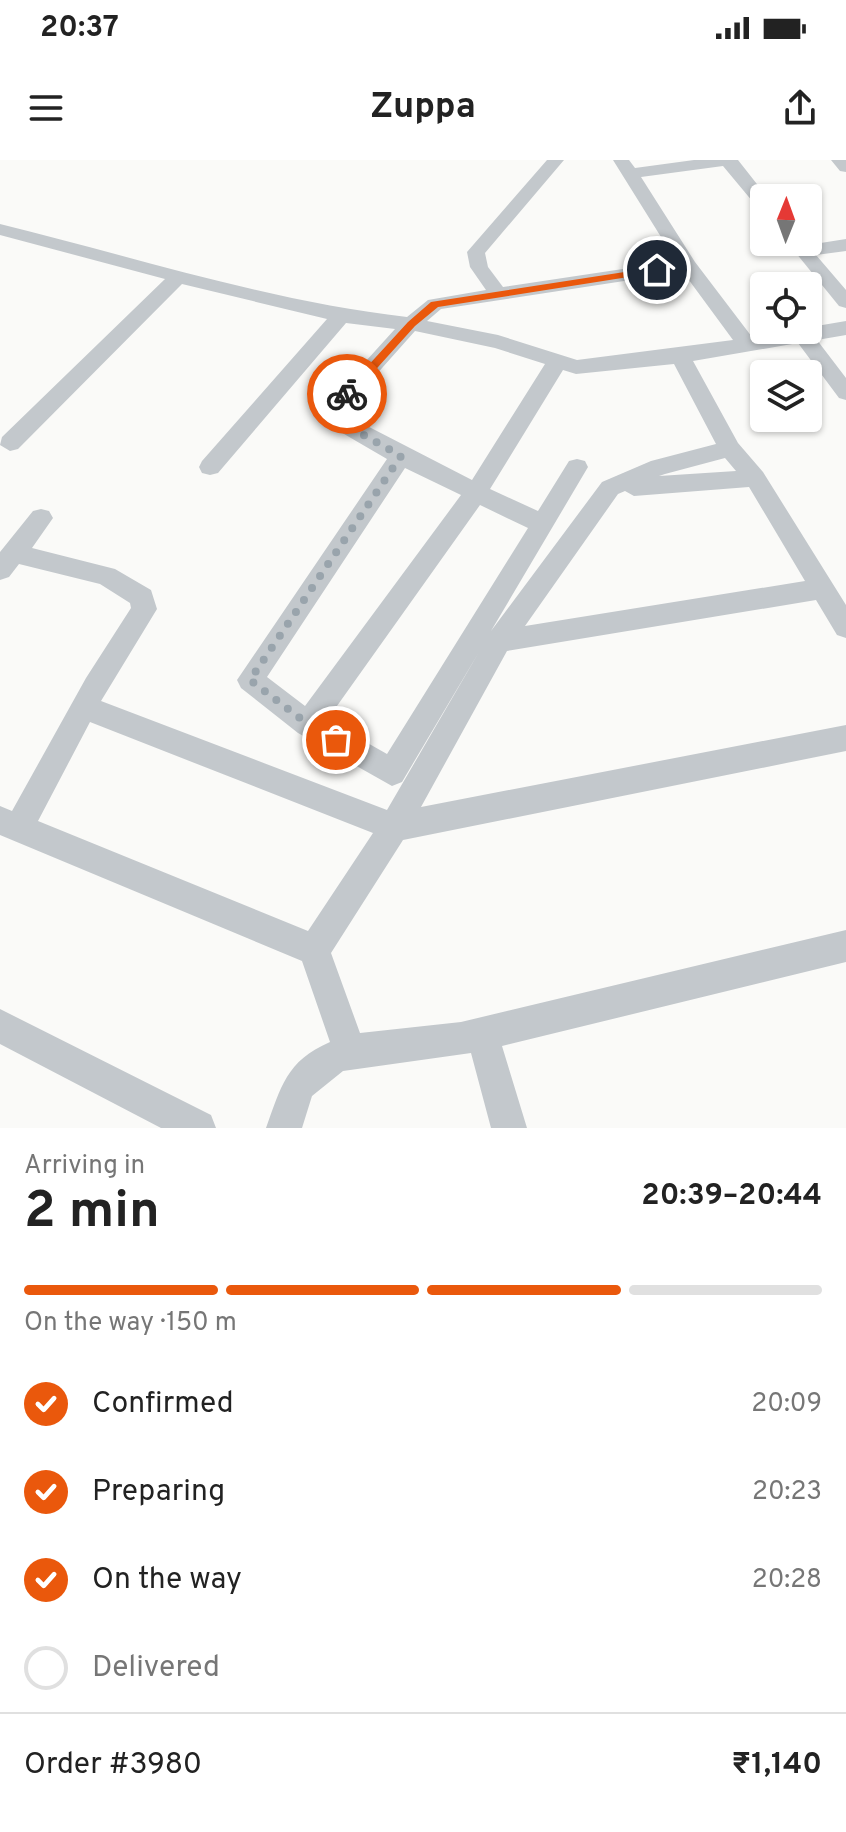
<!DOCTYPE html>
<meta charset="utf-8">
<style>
:root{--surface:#fff;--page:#f2f2f2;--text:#222;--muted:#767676;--line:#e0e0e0;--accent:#ea580c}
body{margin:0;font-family:Overpass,sans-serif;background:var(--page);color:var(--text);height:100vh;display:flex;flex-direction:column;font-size:30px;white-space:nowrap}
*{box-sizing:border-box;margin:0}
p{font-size:26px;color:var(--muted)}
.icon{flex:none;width:44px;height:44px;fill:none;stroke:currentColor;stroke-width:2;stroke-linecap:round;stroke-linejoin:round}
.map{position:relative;height:968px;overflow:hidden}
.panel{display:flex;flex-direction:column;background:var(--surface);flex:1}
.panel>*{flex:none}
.needle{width:52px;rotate:1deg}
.fabs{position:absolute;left:750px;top:24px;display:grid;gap:16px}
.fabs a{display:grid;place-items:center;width:72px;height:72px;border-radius:8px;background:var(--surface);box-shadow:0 2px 6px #0004;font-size:40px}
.pin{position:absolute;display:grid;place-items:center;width:68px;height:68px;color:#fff;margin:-34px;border:4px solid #fff;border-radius:50%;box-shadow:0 2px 8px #0007}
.courier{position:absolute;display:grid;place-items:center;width:80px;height:80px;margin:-40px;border:6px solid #ea580c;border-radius:50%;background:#fff;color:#222;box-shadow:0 2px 10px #0007}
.head em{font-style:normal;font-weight:700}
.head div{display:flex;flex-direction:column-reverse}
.head{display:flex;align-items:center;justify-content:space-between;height:136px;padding:0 24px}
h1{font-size:52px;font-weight:700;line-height:60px}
.bar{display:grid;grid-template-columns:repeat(4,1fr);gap:12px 8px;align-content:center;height:96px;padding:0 24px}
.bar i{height:10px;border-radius:6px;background:var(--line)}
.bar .selected{background:var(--accent)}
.bar p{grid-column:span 4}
.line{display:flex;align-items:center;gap:20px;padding:0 24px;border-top:2px solid var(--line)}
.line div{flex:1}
ol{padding:0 24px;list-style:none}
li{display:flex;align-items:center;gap:24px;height:88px}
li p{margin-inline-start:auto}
li .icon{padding:8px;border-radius:50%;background:var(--accent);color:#fff;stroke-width:4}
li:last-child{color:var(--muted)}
li i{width:44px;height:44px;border:4px solid var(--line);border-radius:50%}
.status{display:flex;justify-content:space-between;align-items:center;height:56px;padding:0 40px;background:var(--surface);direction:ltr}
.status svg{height:22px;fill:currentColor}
header{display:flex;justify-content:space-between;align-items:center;height:104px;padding:0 24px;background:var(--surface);font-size:36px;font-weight:700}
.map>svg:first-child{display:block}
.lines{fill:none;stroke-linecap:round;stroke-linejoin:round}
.minor{fill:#c3c8cc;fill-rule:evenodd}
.route{fill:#ea580c}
.done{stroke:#99a4ac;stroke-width:8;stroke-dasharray:0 14.4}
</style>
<div class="status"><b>20:37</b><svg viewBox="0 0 49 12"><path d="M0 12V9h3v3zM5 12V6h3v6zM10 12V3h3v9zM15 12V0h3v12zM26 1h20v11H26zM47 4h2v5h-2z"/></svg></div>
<header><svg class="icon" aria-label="menu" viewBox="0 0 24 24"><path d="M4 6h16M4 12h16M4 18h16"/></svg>Zuppa<svg class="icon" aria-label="share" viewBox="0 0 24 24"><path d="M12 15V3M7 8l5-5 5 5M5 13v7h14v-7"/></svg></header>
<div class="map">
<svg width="846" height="968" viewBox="0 0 846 968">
<rect width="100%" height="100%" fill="#fafaf8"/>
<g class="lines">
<path class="minor" d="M547,0H564L485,93L488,107L503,127L676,101L613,0H629L635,8L694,0H738L768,38H764V49L758,48L723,6L641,17L695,102L752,177L846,161V175L817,180L846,218V240L839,238L798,183L693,201L738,283L763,312L846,445V478L837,475L816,440L507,491L421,647L846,565V591L403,680L331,793L360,873L461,862L846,770V802L502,886L527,968H491L471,893L343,911L312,936L302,968H266C281,927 286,901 330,882L302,801L0,675V646L12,651L86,518L131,448L130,443L100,424L19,404L9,417L0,420V392L33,351L41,349L49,351L53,358L32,388L115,409L151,430L157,449L101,541L387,650L479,492L402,622L392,626L298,573L241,528L237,520L387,299L320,260L317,255L395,169L346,163L218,313L210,315L202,313L199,307L202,301L327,159L182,124L18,289L10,291L0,285L2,277L165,119L0,75V64C135,97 268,141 407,157L428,140L486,130L470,107L467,92ZM683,112L733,180L577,200L498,175L427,161L441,149ZM415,171L495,188L545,204L472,320L342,253ZM674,204L716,284L651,301L602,322L491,471L588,307L585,301L577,299L569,301L538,351L490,329L563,210L576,214ZM725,298L736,311L659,316L665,314ZM405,308L461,335L305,546L267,517ZM749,327L805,421L525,466L618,334L625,331L634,336ZM480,345L528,368L387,594L327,560ZM90,562L373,673L308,771L38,661Z
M831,0H846V12L840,11Z
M846,79V91L816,95L846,130V148L839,146L787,82L808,85Z
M0,849L211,955L216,968H161L0,884Z"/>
</g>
<path class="route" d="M657,107L660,112L438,147L415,166L351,237L342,234L408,162L431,142Z"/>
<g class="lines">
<path class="done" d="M336,580L308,564L250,520L401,296L328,255L347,234"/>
</g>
</svg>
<div class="fabs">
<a><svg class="needle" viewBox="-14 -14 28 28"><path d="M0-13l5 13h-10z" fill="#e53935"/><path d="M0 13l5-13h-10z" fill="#767676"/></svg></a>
<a><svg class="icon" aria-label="locate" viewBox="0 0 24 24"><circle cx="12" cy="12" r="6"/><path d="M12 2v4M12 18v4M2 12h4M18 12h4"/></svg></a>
<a><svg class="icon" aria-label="layers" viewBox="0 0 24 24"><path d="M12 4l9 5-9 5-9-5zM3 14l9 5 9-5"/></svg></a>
</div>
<div class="pin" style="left:336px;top:580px;background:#ea580c"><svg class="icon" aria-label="bag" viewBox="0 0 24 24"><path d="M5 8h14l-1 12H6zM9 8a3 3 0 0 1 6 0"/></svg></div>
<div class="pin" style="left:657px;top:110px;background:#1f2937"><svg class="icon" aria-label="home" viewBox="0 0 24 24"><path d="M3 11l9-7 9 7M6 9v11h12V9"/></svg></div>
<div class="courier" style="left:347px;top:234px"><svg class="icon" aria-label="bike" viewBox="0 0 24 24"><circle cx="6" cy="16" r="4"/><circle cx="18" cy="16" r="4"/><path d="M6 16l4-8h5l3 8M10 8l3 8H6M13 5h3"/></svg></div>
</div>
<section class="panel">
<div class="head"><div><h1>2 min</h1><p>Arriving in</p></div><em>20:39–20:44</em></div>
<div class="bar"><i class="selected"></i><i class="selected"></i><i class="selected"></i><i></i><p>On the way · 150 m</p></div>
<ol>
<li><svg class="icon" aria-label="check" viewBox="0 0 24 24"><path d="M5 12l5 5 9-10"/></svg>Confirmed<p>20:09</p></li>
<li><svg class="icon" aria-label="check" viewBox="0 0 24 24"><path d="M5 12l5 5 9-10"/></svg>Preparing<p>20:23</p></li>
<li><svg class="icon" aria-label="check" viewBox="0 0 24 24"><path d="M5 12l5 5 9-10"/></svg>On the way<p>20:28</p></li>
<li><i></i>Delivered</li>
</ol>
<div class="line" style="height:104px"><div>Order #3980</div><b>₹1,140</b></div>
</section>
